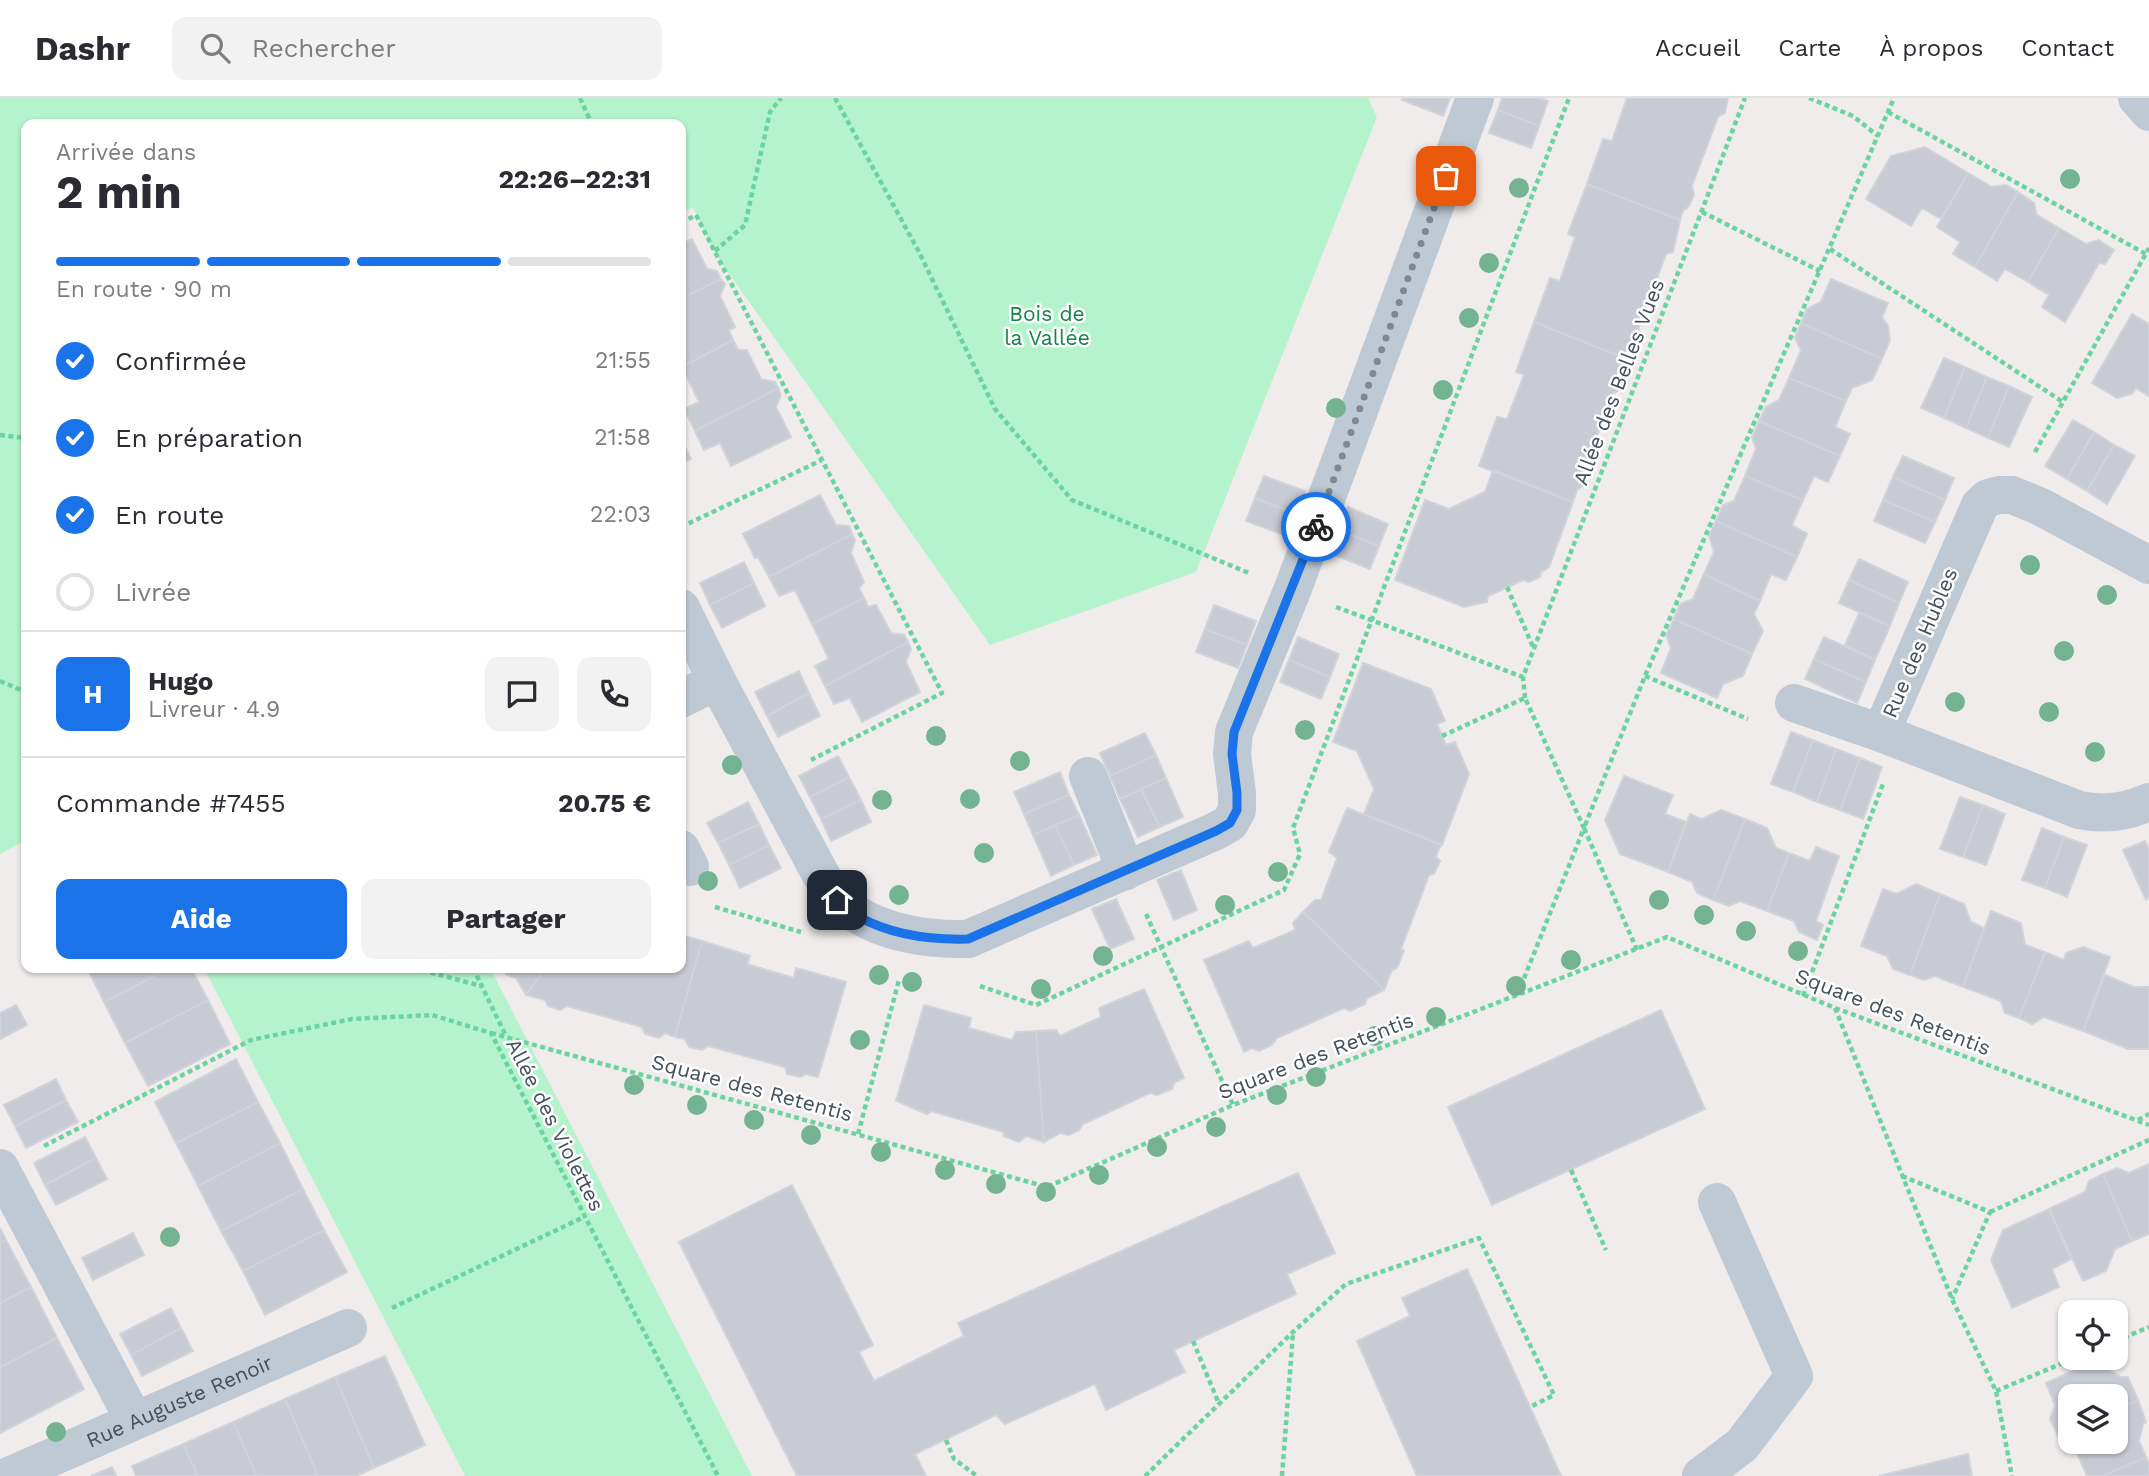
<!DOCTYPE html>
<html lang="fr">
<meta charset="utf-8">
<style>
:root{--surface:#fff;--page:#f2f2f3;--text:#2b2b33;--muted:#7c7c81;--line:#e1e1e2;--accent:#1a73e8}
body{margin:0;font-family:"Work Sans",sans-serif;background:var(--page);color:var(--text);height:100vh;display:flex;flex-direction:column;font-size:26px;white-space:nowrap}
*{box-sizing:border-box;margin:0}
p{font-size:23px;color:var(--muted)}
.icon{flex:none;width:38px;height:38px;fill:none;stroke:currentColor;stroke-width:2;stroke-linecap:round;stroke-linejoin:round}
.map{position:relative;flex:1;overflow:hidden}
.side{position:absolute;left:21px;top:21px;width:665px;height:854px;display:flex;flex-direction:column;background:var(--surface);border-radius:14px;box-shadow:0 2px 5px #0004}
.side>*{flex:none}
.buttons{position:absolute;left:2058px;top:1202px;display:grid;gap:14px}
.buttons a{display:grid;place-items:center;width:70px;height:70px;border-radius:14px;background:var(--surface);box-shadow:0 2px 5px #0004;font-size:35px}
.pin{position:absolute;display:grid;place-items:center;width:60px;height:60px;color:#fff;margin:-30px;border-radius:14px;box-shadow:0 4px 10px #0006}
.courier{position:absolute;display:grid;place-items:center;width:70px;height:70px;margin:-35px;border:5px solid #1a73e8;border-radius:50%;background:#fff;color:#222;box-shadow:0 2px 9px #0007}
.head em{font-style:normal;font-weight:700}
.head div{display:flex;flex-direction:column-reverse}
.head{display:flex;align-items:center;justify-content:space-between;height:119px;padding:0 35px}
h1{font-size:46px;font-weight:700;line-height:52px}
.bar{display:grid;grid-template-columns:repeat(4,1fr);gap:10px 7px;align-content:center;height:84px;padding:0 35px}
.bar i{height:9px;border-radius:5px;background:var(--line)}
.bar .on{background:var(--accent)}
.bar p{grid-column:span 4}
.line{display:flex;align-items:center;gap:18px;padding:0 35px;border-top:2px solid var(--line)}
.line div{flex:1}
.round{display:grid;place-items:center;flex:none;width:74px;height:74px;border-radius:14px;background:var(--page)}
ol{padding:0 35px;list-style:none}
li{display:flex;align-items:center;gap:21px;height:77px}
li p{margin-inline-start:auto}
li .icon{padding:7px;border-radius:50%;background:var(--accent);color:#fff;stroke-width:4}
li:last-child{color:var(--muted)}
li i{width:38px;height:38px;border:4px solid var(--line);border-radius:50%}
.cta{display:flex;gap:14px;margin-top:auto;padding:14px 35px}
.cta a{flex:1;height:80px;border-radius:14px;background:var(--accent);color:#fff;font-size:28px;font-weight:700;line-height:80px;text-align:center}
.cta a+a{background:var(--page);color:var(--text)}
header{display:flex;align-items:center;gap:42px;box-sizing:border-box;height:98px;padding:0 35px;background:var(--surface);border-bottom:2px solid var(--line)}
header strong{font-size:33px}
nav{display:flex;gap:38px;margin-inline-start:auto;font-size:24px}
.search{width:490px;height:63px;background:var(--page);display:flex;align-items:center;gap:18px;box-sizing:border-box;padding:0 24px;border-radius:14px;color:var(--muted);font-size:26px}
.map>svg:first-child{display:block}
.green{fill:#b5f3cd}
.building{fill:#c8cbd3;stroke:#d0d3d9;stroke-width:2}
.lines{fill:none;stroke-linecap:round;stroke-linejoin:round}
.path{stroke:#6ad4a0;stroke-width:4.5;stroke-dasharray:5 3.5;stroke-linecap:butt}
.minor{stroke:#bec9d4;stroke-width:38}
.tree{fill:#73b392}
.done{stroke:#80878e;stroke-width:7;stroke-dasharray:0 12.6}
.route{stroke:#1a73e8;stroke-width:9}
.labels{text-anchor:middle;stroke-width:5;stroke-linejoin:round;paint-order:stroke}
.park-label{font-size:21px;fill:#0d8449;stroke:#fff}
.street-label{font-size:21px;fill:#43505c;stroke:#fff}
</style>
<header>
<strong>Dashr</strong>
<div class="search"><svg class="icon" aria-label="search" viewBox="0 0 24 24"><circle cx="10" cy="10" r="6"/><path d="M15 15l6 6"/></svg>Rechercher</div>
<nav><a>Accueil</a><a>Carte</a><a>À propos</a><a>Contact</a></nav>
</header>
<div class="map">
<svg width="2149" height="1378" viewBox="0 0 2149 1378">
<rect width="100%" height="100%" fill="#f0ecec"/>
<path class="green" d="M0,0H1368L1377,19L1196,474L990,547L714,154L693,110L681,115V26H26V742L0,756Z
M204,870H490L752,1378H465Z"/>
<path class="building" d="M1403,0H1450L1443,18L1402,2Z
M1502,0H1539L1548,3L1539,28L1498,12Z
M1627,0H1728L1725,15L1718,19L1692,88L1694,97L1689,108L1683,113L1680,122L1587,86L1603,41L1612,43Z
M1498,12L1539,28L1531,50L1489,35Z
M1925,49L1968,75L1941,121L1922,110L1911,128L1866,101L1891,58Z
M1968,75L1992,89L2006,87L2018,94L1975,169L1953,156L1960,144L1937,129Z
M1587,86L1680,122L1673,154L1666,156L1638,232L1641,237L1636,250L1630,253L1627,261L1534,224L1550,180L1560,183L1575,139L1568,136Z
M2018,94L2034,105L2037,117L2059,130L2028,184L2005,171L1997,183L1975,169Z
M2059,130L2086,146L2099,142L2114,152L2105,166L2099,165L2065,224L2042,209L2049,197L2028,184Z
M692,141L707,171L717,173L721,181L681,201V146Z
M721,181L725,186L720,198L735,229L729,232L733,242L682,269L681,201Z
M1831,181L1888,205L1882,219L1888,228L1890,242L1882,261L1801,225L1807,211L1821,204Z
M2132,216L2149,226V298L2136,290L2132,296L2117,300L2092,285Z
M1534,224L1627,261L1622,275L1625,279L1620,291L1613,296L1586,368L1588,375L1582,388L1577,392L1573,404L1479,368L1497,319L1507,321L1524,277L1516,274Z
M1801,225L1882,261L1872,282L1852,290L1846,303L1789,280L1801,252L1795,240Z
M733,242L738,252H747L761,281L775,284L778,290L695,333L684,311L699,304L682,269Z
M1944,260L1965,269L1944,320L1921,310Z
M1965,269L1987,279L1966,330L1944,320Z
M1987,279L2009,288L1988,340L1966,330Z
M1789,280L1846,303L1835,329L1850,336L1840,358L1759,323L1766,309L1779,302Z
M2009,288L2032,299L2009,349L1988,340Z
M778,290L781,297L776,309L791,339L731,368L720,345L704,352L695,333Z
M2073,322L2094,334L2067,381L2045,368Z
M1759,323L1840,358L1828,384L1814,378L1803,402L1745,378L1756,351L1752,339Z
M2094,334L2114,347L2087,393L2067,381Z
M681,340L691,361L681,366Z
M2114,347L2135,358L2107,406L2087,393Z
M1903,358L1954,380L1945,402L1893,379Z
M1493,372L1573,404L1549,469L1541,474L1540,479L1529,484L1523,482L1488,498L1487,504L1464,509L1395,482L1425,402L1449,411L1485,394Z
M1264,378L1305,393L1296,416L1255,400Z
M1745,378L1803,402L1792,427L1807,436L1797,459L1716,423L1723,407L1734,403Z
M1893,379L1945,402L1935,424L1883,402Z
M820,397L836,427L849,428L852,436L769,479L758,459L755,460L743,436Z
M1255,400L1296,416L1287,438L1246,423Z
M1883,402L1935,424L1925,445L1874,423Z
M1348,409L1388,426L1379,448L1338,432Z
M1716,423L1797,459L1786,482L1771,476L1760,503L1704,476L1714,454L1709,437Z
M1338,432L1379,448L1370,471L1329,455Z
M852,436L855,442L851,455L864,484L859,490L864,500L812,526L795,492L779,498L769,479Z
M1859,461L1908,484L1899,505L1849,482Z
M744,464L754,485L710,507L700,485Z
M1704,476L1760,503L1754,516L1763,533L1752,556L1674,521L1680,506L1693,501Z
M1849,482L1899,505L1890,528L1839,505Z
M754,485L765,508L722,530L710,507Z
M864,500L868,509L876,507L891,535L904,537L908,544L825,588L815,568L829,561L812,526Z
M1214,507L1256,523L1247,547L1205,531Z
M1859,515L1890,528L1875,562L1845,547Z
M1674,521L1752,556L1743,578L1723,586L1717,600L1661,575L1671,550L1666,537Z
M1205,531L1247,547L1238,570L1196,554Z
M1298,539L1339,556L1330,579L1289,562Z
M1824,539L1875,562L1866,584L1814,561Z
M908,544L911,551L906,564L920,594L862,624L850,600L834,606L825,588Z
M1814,561L1866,584L1857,605L1805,581Z
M1289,562L1330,579L1321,601L1280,584Z
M1363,565L1431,591L1445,623L1437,626L1446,647L1455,644L1469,676L1442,747L1364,716L1374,691L1357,653L1333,644Z
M799,573L809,595L767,618L755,594Z
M809,595L820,618L778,639L767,618Z
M1791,634L1813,642L1793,694L1771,686Z
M1145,635L1156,657L1110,678L1100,655Z
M1813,642L1836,651L1817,704L1793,694Z
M1836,651L1860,660L1840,712L1817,704Z
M1156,657L1166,680L1120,701L1110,678Z
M838,658L849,679L810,699L799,678Z
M1860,660L1882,669L1863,721L1840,712Z
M1060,674L1069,697L1024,716L1014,694Z
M1624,678L1673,697L1665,716L1686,724L1668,774L1620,756L1605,722Z
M849,679L861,702L821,721L810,699Z
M1166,680L1183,719L1160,729L1141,691Z
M1141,691L1160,729L1138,739L1120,701Z
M1069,697L1079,717L1033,737L1024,716Z
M1960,699L1983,707L1963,759L1940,751Z
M861,702L871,724L831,743L821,721Z
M748,704L759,726L718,745L707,725Z
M1983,707L2005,716L1986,767L1963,759Z
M1347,710L1442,747L1439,750L1436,759L1440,763L1434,776L1429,777L1401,851L1404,853L1397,870L1392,872L1384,892L1303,814L1315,802H1321L1337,760L1329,754Z
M1721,712L1745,721L1713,802L1697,795L1692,784L1668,774L1690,716L1702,721Z
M1079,717L1097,757L1074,767L1055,727Z
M1745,721L1767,730L1776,750L1789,755L1767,813L1740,803L1729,808L1713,802Z
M759,726L769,747L729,767L718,745Z
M1055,727L1074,767L1051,778L1033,737Z
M2042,730L2064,739L2045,790L2022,782Z
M2064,739L2087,747L2067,799L2045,790Z
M2145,743L2149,752V800L2146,802L2123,752Z
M769,747L781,770L740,790L729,767Z
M1816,749L1839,758L1816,823L1823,827L1817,842L1799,834L1794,823L1767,813L1789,755L1810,763Z
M1181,772L1197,812L1174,822L1157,782Z
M1916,786L1940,796L1910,877L1893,871L1887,858L1861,848L1883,791L1897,796Z
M1940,796L1964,806L1971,824L1984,830L1963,889L1935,878L1924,882L1910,877Z
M1116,801L1134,841L1110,851L1092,811Z
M1991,813L2021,825L2025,847L2045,854L2019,920L2005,915L2001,903L1963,889Z
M1303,814L1384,892L1367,900L1365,906L1350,913L1344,910L1277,940L1272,947L1259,953L1252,950L1244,954L1204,862L1249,843L1253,850L1295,832L1293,825Z
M681,837L702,843L675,939L665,935L659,940L645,936L642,929L567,908L560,912L548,908L545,902L526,897L546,870H681Z
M702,843L750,858L747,866L794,880L796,870L846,884L818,979L806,976L800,979L787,976L785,969L708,948L702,952L689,949L685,941L675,939Z
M2083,849L2110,859L2083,933L2044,919L2032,926L2019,920L2045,854L2064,862L2066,855Z
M87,870H170L104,904Z
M170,870H191L208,902L125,945L104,904Z
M503,870H546L526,897L516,880L507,877Z
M2105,877L2134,889H2149V951H2128L2083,933Z
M1144,891L1184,980L1175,984L1172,991L1157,997L1150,995L1083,1026L1079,1032L1069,1037L1060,1035L1044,1044L1036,933L1056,932L1060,938L1101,919L1099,910Z
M208,902L230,946L148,988L125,945Z
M16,907L27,927L0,941V915Z
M924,907L971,920L969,930L1012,942L1016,934L1036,933L1044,1044L1026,1038L1019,1044L1004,1038V1034L931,1013L927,1016L896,1003Z
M1661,912L1705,1011L1492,1107L1448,1009Z
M236,961L258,1004L176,1045L155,1004Z
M56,981L66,1002L15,1028L4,1007Z
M66,1002L78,1024L26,1050L15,1028Z
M258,1004L280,1045L198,1088L176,1045Z
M85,1039L96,1060L45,1087L34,1065Z
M280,1045L303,1091L221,1133L198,1088Z
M96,1060L107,1081L56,1107L45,1087Z
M2149,1066V1136L2132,1143L2103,1076L2117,1070L2129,1075Z
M1298,1075L1335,1155L1287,1176L1296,1196L1174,1252L1185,1274L1106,1312L1095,1286L1005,1326L996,1317L915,1356L926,1378H797L679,1144L792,1087L873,1247L859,1254L874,1283L964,1238L958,1225Z
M2103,1076L2132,1143L2115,1151L2106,1173L2083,1183L2049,1111L2085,1094L2089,1083Z
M303,1091L324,1132L243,1173L221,1133Z
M2049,1111L2071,1161L2052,1171L2059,1189L2012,1210L1991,1162L2003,1132Z
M0,1130L6,1142L0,1145Z
M324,1132L347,1174L265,1217L243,1173Z
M133,1135L144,1157L93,1182L82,1160Z
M6,1142L31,1189L0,1205V1145Z
M1467,1171L1530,1309L1561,1378H1417L1357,1243L1410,1218L1402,1200Z
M31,1189L57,1240L0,1269V1205Z
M171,1210L181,1230L131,1257L120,1236Z
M181,1230L193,1253L142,1278L131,1257Z
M57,1240L84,1291L0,1335V1269Z
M385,1258L425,1347L374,1370L335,1279Z
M2102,1260L2107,1271L2121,1279H2128L2138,1302L2116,1312V1298H2070V1333L2058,1338L2050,1321L2055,1307L2046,1285Z
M335,1279L374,1370L356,1378H318L285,1301Z
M285,1301L318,1378H257L233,1324Z
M2138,1302L2146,1324L2143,1326L2139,1343L2146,1359L2102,1378H2087L2077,1355L2065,1354L2058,1338L2070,1333V1344H2116V1312Z
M233,1324L257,1378H198L183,1346Z
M183,1346L198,1378H136L132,1368Z
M1968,1356L1972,1378H1879Z
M2146,1359L2149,1366V1378H2102Z
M112,1369L116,1378H91Z"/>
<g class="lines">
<path class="path" d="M580,0L589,20V26
M835,0L919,154L995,311L1072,402L1249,475
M1809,0L1853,18L1878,38
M1888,14L2146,156
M1702,114L1820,173
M681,125L696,117L942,595L811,662
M1830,151L2063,304
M715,153L745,127L770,14L781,0
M0,337L26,340
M2035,354L2149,150
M681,429L822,362
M1507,489L1533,549
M1336,509L1523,579
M1645,578L1748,621
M0,583L26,594
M1525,600L1523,579L1745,0
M1442,638L1525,600L1584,730L1517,898
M715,809L801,834
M1146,816L1233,1007
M1637,852L1584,730L1645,578L1894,0
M414,870L481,888
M473,870L506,938
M980,888L1036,907L1284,792L1300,756L1293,730L1569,0
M1803,898L1883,686
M1835,910L1952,1201L1996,1293L2012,1378
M491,935L1047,1089L1233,1007L1667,839L1835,910L2149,1027
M2138,1022L2149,1016
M858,1036L899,882
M44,1048L251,942L352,921L432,917L491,935L718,1378
M1571,1072L1606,1152
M1902,1078L1990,1114L1952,1201
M1990,1114L2149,1042
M392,1210L584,1119
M1193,1243L1219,1306
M2116,1243L2149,1229
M1996,1293L2075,1260
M946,1342L954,1361L977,1378
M1145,1378L1293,1234L1346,1186L1479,1140L1554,1297L1530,1309
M1282,1378L1293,1235"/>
<g class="minor">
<path d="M2137,0L2149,14"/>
<path d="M2149,467L2039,408L2012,397H1999L1988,400L1980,407L1881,635L2079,712C2104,717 2126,715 2149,704"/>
<path d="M681,510L717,583L821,777C827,786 832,797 840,804C874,834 924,842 968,841L1216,733L1230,725L1237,712V695L1232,656L1234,634L1292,493L1475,0"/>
<path d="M681,601L717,583"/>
<path d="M1794,605L1881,635"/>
<path d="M1088,678L1126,773"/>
<path d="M681,751L690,769"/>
<path d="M0,1070L134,1322"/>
<path id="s1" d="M9,1378L348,1230"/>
<path d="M1701,1378L1742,1347L1794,1278L1717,1104"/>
</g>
</g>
<g class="tree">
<circle cx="2070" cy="81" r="10"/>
<circle cx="1519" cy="90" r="10"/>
<circle cx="1489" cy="165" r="10"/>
<circle cx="1469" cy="220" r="10"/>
<circle cx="1443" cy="292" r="10"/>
<circle cx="1336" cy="310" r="10"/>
<circle cx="2030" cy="467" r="10"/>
<circle cx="2107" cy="497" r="10"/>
<circle cx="2064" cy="553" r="10"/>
<circle cx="1955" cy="604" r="10"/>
<circle cx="2049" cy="614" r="10"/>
<circle cx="1305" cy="632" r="10"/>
<circle cx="936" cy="638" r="10"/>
<circle cx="2095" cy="654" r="10"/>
<circle cx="1020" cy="663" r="10"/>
<circle cx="732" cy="667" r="10"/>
<circle cx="970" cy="701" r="10"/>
<circle cx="882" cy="702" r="10"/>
<circle cx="984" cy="755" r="10"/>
<circle cx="1278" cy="774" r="10"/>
<circle cx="708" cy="783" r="10"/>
<circle cx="899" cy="797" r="10"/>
<circle cx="1659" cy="802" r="10"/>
<circle cx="1225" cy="807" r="10"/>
<circle cx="1704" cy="817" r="10"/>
<circle cx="1746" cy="833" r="10"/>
<circle cx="1798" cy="853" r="10"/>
<circle cx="1103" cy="858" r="10"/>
<circle cx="1571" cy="862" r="10"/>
<circle cx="879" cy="877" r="10"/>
<circle cx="912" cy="884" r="10"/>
<circle cx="1516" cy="888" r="10"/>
<circle cx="1041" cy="891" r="10"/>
<circle cx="1436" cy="919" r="10"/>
<circle cx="1375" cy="938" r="10"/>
<circle cx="860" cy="942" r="10"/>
<circle cx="1316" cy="979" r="10"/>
<circle cx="634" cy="987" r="10"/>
<circle cx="1277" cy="997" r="10"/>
<circle cx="697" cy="1007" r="10"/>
<circle cx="754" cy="1022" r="10"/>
<circle cx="1216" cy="1029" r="10"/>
<circle cx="811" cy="1037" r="10"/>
<circle cx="1157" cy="1049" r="10"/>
<circle cx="881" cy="1054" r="10"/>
<circle cx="945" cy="1072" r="10"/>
<circle cx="1099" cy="1077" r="10"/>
<circle cx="996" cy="1086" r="10"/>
<circle cx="1046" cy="1094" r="10"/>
<circle cx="170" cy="1139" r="10"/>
<circle cx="56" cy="1334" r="10"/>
</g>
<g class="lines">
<path class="done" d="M1316,429L1446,78"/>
<path class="route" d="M837,802C844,807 852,815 859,819C892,837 932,842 968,841L1216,733L1230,725L1237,712V695L1232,656L1234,634L1316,429"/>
</g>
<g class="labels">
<g class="park-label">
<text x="1047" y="223">Bois de<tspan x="1047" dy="24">la Vallée</tspan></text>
</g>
<g class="street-label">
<text transform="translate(1619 284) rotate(-69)" y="7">Allée des Belles Vues</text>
<text transform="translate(1920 545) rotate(-67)" y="7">Rue des Hubles</text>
<text transform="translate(1893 914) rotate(21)" y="7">Square des Retentis</text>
<text transform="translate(1316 958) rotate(-21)" y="7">Square des Retentis</text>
<text transform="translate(752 990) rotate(15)" y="7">Square des Retentis</text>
<text transform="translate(555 1027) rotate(63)" y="7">Allée des Violettes</text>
<text dy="7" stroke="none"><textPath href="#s1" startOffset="186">Rue Auguste Renoir</textPath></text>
</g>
</g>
</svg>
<div class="buttons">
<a><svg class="icon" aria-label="locate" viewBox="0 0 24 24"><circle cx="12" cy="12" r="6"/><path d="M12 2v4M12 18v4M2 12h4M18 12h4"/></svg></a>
<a><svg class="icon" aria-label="layers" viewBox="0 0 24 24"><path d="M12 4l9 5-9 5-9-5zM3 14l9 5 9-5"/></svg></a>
</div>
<div class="pin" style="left:1446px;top:78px;background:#ea580c"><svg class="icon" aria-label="bag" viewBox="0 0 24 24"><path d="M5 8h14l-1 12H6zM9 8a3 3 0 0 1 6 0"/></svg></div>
<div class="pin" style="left:837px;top:802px;background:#1f2937"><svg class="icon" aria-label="home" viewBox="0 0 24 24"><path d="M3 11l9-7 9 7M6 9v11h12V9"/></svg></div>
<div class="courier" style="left:1316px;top:429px"><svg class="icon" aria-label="bike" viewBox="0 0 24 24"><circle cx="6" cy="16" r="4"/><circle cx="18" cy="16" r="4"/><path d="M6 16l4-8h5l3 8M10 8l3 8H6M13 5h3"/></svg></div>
<section class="side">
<div class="head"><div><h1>2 min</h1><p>Arrivée dans</p></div><em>22:26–22:31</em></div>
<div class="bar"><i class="on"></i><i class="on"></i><i class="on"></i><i></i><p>En route · 90 m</p></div>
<ol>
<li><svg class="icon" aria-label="check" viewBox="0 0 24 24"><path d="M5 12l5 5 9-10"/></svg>Confirmée<p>21:55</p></li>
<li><svg class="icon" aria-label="check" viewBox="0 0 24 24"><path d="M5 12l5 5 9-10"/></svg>En préparation<p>21:58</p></li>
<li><svg class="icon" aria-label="check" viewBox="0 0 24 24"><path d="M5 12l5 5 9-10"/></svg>En route<p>22:03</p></li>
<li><i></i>Livrée</li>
</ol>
<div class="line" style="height:126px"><b class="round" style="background:var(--accent);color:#fff">H</b><div><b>Hugo</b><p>Livreur · 4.9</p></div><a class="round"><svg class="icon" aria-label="chat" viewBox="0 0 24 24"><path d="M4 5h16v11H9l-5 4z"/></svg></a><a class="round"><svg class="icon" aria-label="phone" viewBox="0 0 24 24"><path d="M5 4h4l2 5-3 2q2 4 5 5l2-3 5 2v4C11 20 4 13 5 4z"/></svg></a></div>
<div class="line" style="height:91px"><div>Commande #7455</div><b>20.75 €</b></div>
<div class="cta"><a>Aide</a><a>Partager</a></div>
</section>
</div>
